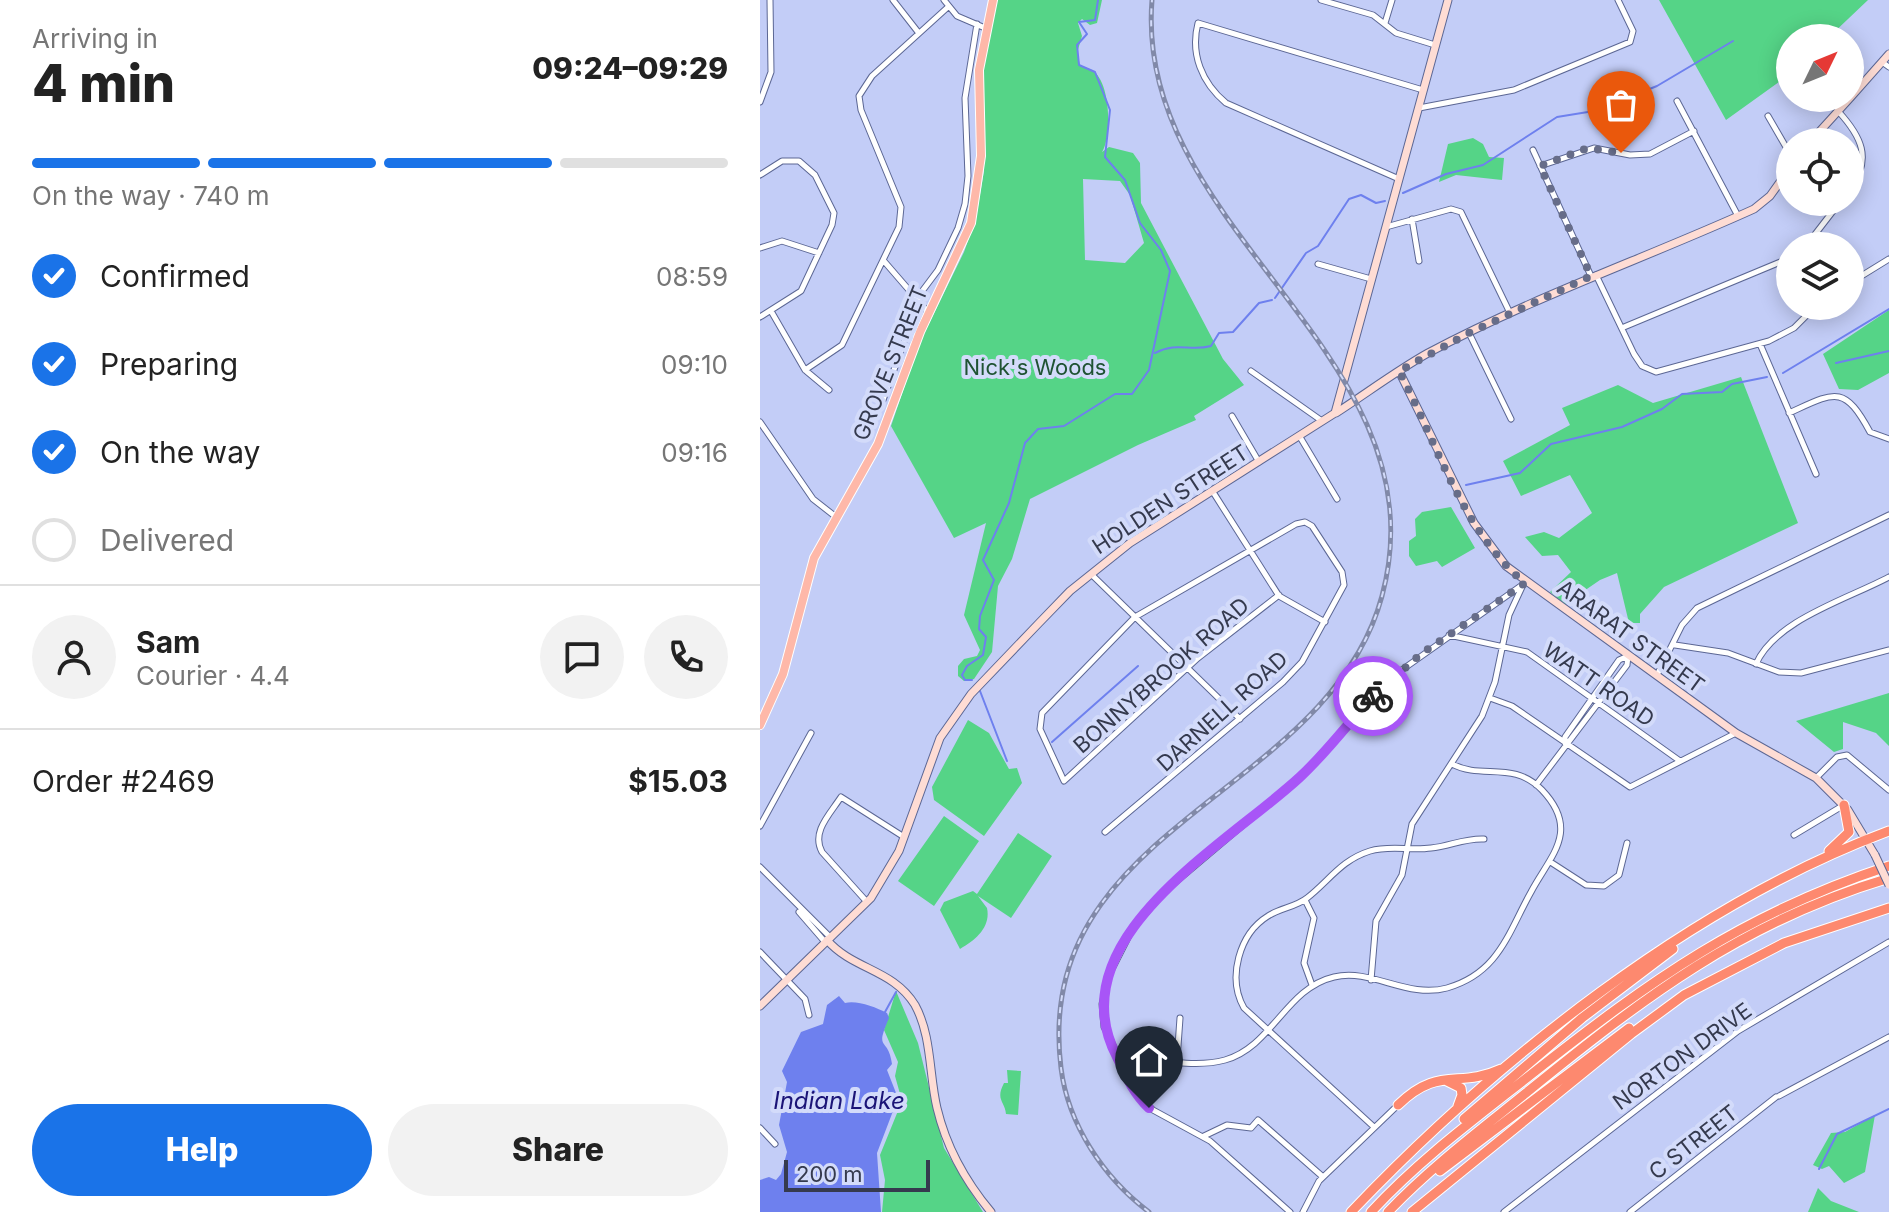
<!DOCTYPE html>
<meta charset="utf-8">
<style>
:root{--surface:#fff;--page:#f2f2f2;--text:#222;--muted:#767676;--line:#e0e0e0;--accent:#1a73e8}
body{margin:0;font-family:Inter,sans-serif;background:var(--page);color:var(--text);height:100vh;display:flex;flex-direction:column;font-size:30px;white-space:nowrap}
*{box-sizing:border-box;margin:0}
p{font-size:26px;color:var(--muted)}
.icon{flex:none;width:44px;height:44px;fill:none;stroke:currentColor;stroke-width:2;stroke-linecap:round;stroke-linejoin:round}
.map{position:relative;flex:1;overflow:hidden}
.details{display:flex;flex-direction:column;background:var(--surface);width:760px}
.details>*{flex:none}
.needle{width:52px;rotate:47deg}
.controls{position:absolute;left:1016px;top:24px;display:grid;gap:16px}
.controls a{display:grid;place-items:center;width:88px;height:88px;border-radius:50%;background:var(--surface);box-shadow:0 4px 20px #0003;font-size:40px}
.scale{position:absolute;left:24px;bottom:20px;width:146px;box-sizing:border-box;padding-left:8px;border:4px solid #353a4e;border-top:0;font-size:22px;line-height:28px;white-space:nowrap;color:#353a4e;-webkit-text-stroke:6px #d3dbfa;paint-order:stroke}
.pin{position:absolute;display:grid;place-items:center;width:68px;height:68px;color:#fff;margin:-82px -34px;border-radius:50% 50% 50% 0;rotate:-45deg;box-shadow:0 0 8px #0007}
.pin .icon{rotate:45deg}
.courier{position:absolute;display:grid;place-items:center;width:80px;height:80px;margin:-40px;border:6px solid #a855f7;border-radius:50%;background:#fff;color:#222;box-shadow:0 2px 10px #0007}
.summary em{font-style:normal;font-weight:800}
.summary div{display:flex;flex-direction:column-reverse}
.summary{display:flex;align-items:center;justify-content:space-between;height:136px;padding:0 32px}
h1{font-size:52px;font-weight:800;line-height:60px}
.bar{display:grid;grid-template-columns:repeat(4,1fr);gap:12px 8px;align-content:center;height:96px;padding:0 32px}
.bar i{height:10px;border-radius:6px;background:var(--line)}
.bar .on{background:var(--accent)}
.bar p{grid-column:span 4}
.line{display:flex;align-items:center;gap:20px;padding:0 32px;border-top:2px solid var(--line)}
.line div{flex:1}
.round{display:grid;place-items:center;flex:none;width:84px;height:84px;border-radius:42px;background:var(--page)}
ol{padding:0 32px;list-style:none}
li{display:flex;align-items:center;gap:24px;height:88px}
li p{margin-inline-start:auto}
li .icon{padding:8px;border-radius:50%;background:var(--accent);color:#fff;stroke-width:4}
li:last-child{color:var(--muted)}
li i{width:44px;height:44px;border:4px solid var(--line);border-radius:50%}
.cta{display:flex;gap:16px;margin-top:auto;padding:16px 32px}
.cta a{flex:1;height:92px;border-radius:48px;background:var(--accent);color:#fff;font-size:32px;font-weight:800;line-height:92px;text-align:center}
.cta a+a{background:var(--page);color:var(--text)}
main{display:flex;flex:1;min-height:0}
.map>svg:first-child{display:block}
.green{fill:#55d487;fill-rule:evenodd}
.water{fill:#6e80ee}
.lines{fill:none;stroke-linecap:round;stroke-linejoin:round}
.stream{stroke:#6e80ee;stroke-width:2}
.street-casing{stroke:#5c6794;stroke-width:7}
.secondary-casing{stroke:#5c6794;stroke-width:9}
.primary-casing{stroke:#fff;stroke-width:10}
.highway-casing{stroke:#fff;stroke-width:11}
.street{stroke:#fff;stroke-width:5}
.secondary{stroke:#fedcd4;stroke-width:7}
.primary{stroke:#feb8a9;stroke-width:8}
.highway{stroke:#fd896f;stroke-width:9}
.rail-casing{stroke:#8189a8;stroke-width:5}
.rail{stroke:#d3dbfa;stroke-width:2;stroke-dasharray:6;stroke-linecap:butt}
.secondary-bridge-casing{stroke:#5c6794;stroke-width:9;stroke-linecap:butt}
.secondary-bridge{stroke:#fedcd4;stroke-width:7}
.done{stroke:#676d89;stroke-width:8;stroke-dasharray:0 14.4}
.route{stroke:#a855f7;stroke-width:10}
.labels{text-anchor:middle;stroke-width:8;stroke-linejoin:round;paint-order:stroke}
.street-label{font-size:22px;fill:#353a4e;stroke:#d3dbfa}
.park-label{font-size:22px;fill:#1f5333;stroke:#d3dbfa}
.water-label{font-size:24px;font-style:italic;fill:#1b1477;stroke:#d3dbfa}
</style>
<main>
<section class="details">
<div class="summary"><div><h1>4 min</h1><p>Arriving in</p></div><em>09:24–09:29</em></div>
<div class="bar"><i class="on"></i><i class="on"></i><i class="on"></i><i></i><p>On the way · 740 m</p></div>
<ol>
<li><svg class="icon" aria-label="check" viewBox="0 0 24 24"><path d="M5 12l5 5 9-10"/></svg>Confirmed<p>08:59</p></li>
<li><svg class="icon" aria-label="check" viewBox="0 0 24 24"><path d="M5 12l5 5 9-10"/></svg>Preparing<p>09:10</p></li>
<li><svg class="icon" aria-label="check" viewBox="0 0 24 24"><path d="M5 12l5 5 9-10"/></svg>On the way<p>09:16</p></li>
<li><i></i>Delivered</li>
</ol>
<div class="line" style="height:144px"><a class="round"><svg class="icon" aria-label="person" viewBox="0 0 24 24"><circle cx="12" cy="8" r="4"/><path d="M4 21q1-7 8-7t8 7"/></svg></a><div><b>Sam</b><p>Courier · 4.4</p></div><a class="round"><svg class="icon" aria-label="chat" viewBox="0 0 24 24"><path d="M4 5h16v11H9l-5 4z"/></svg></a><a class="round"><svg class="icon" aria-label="phone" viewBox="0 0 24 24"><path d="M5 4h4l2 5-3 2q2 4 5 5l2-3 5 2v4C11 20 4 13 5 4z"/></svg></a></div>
<div class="line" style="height:104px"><div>Order #2469</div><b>$15.03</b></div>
<div class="cta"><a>Help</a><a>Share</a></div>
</section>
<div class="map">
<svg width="1129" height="1212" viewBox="0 0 1129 1212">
<rect width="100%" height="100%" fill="#c3cdf7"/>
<path class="green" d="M237,0H342L337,23L330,25L322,19L318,23L322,36L317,53L320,65C323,67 328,68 332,70C351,82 352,136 342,152L349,147L373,153L380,163L381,203L463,359L484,385L434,416L436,420L378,445L270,499L252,559L238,586L232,652L214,679L204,681L198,676V666L204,659L217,656L220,650L204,615L226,523L194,538L131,426L159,344L204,252L216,218L224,171L223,64ZM323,179L360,181L370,195L384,243L365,263L325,260Z
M899,0H1108L1068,38H1030V74L966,120Z
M713,138L723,144L729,157L744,158L742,180L696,175L679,182L688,144Z
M1129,310V373L1098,390L1079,389L1063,354Z
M981,377L1038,523L904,587L880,614V623H869L857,573L840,580L805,604L790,592L811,572L798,555L782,556L765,537L784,532L799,538L832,513L810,475L761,496L743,461L810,425L802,408L858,385L893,403Z
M691,507L715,548L682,567L677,561L656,566L649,556V541L656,536L655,519L662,512Z
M1129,693V746L1116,733L1083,722V749L1074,752L1036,721Z
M208,720L229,733L249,769L257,768L262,783L224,836L174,800L172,787Z
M184,816L219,841L174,906L138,881Z
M258,833L292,856L251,918L218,896L227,908C231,927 216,940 200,949L180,910L184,902L213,891L217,894Z
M136,991L158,1043L184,1148L223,1212H122L125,1180L120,1155L142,1101L135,1076L138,1062L124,1030Z
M247,1070L261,1071L258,1115L246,1114C245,1101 235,1100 244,1083H248Z
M1115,1115L1105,1172L1084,1183L1069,1166L1062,1169L1053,1165L1071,1133L1085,1132Z
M1058,1188L1071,1201L1099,1212H1048Z"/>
<path class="water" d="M79,996L85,1003C97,1000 115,1007 127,1013L129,1018C114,1053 128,1035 132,1064L127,1070L138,1098L117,1153L121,1212H0V1180L9,1177L16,1180L21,1174L27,1152L19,1125L27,1082L22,1071L41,1032L63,1024L67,1005Z"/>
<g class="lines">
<path class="stream" d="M643,193L686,174L723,165L797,117L834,111L897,86L973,41
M515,298L546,253L558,246L589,199L601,195L616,203L625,201
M395,353C418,341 429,352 451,346L459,333L473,332L499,303L512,300
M1076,363L1129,351
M1023,373L1129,309
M706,485L760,473L791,444L862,427L902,409L922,394L962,392L972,384L1007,377
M212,680H205L202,675L207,666L223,655L226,637L219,629L220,616L234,580L223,560L249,503L265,443L278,429L304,426L355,394H372L389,370L410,271L401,250L380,223L365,180L345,157L350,110L335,72L319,65L317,45L327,34L319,22L335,20L338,0
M220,691L247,761
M292,742L378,666
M125,1012L136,992
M1059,1169L1077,1134L1129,1109"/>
<g class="street-casing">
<path id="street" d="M133,0L158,32
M184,0L197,16L225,28
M561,0L613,15L636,33L675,45
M625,23L632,0
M1122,62L1129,67
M917,101L978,216
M0,102L11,72L10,0
M659,108L754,90L870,42L873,31L858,0
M1078,111C1101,136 1113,159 1090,189
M1008,116L1030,154
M773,150L831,276
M780,166L834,148L870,155L890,154L934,131
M0,175L22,161H39L55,175L74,213L72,225L41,291L0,317
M639,179L466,103C442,83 430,54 438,23L663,90
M652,219L659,261
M626,227L691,209L701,212L750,313
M1046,246L1080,202
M0,248L22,241L59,253
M558,264L611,279
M836,275L874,354L882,366L896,372L1009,341L1034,328L1056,306
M1090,283L1129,259
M11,311L45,370L69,390
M168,312L123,260L139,227L141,207L101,110L99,96L112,76L188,7
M864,327L1030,258
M709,333L751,419
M1000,344L1056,474
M45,370L82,345L123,260
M491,371L562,421
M123,400L163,290L178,270L198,228L205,204L208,176L205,98L217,24
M1029,413C1075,392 1084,384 1110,432L1129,439
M472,416L499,462
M0,422L53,499L76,517
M540,437L577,499
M453,492L519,596L565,622
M331,574L480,719
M689,635L767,652L920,761
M915,645L968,653L1019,672L1041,673L1129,650
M996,664C1015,620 1088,599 1129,577
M897,675L922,625L937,608L1129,515
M730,698L752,706L870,787L976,733
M805,743V737L859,660L868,656
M1056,778L1077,757L1087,755L1129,790
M776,785L867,665L868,656
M0,826L51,733
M345,832L523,682L542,662L584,585L582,572L552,526L545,522L536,524L375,617L282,713L280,729L304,781L438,658L519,595
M1034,835L1084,805
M792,863L826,885L844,886L859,875L867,843
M0,867L70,937
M545,900L554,918L544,963L552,985
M107,902L62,852C51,832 70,814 81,797L144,837
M39,912L65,942
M0,952L45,999L49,1015
M611,980L616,921L642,875L652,824L722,716L735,682L749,615L762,587
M357,1055C390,1058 433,1069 465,1060C512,1047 526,988 574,977C612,968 647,999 687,988C739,973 748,933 771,892C790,856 821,831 782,790C753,760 722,780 692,764
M417,1060L420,1018
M1019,1096L1129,1037
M614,1127L484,1008C467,978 479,934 508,916C520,908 536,907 547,898C569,881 581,860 610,851C630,845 650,851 671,848C690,846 705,838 724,839
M0,1128L15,1144
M444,1136L467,1125L491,1128L498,1120L563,1177
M530,1212L450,1141L393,1110L380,1099L344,1027L342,1004L348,977L373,928L405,891L540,777L636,674L765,583
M543,1212L559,1181L638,1105
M744,1212L978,1031L1129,942
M870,1212L1016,1097"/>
</g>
<g class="secondary-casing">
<path id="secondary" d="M1090,98L1129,54
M1050,142L1090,98
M639,371L714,523L746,566L976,733L1056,778L1088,810L1115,855
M576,413C607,393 636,371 668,353C773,297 886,258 994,209L1010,196L1030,168
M67,940C93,970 133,969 155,1005C172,1036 169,1075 177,1108C186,1146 206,1182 231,1212
M0,1006L111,898L139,851L180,738L211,694L279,623L310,591L370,543L575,413L688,0"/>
</g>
<g class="primary-casing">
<path id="primary" d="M0,725L23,674L54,558L118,444L160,332L211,223L221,156L219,70L233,0"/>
</g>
<g class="highway-casing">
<path id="highway" d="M1069,851L1089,832L1084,805
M685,1080L701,1088L702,1095L698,1106
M638,1105C679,1065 698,1089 741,1069
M704,1119L822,1018L913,949
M680,1171L869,1028
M591,1212C735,1061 932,904 1129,831
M611,1212C660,1159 716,1118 773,1073C891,980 983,914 1129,866
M628,1212C670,1168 719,1131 766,1093C883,998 982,922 1129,878
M652,1212L871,1034L924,995L1024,943L1129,908"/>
</g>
<use href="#street" class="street"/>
<use href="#secondary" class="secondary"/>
<use href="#primary" class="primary"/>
<use href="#highway" class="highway"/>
<g class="rail-casing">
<path id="rail" d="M389,1212C344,1178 308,1125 301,1068C271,824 568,797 622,596C687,355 373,232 392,0"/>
</g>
<use href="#rail" class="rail"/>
<g class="secondary-bridge-casing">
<path id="secondary-bridge" d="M1115,855L1129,885"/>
</g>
<use href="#secondary-bridge" class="secondary-bridge"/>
</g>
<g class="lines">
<path class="done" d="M613,696L661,654L765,583C701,530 677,442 639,371L709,333L831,276L780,166L828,148L861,153"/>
<path class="route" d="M389,1108C374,1094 366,1076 357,1057C295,939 468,844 540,777C567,752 589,722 613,696"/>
</g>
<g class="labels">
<g class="street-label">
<text transform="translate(130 363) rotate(-68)" y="8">GROVE STREET</text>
<text transform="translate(410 499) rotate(-33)" y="8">HOLDEN STREET</text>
<text transform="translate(871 636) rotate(36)" y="8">ARARAT STREET</text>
<text transform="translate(401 675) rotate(-41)" y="8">BONNYBROOK ROAD</text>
<text transform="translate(839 684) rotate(35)" y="8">WATT ROAD</text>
<text transform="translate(462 711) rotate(-42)" y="8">DARNELL ROAD</text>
<text transform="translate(922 1056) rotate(-36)" y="8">NORTON DRIVE</text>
<text transform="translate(933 1142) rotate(-38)" y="8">C STREET</text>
</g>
<g class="park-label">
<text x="275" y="375">Nick's Woods</text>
</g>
<g class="water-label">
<text x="79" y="1109">Indian Lake</text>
</g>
</g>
</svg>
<div class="controls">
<a><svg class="needle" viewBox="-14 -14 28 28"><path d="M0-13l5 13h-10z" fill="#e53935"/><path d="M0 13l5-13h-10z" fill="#767676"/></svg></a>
<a><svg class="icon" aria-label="locate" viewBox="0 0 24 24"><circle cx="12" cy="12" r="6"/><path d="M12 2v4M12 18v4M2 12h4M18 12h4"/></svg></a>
<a><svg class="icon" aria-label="layers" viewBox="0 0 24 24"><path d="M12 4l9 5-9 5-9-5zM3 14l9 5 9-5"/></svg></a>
</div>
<div class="scale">200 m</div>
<div class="pin" style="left:861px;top:153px;background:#ea580c"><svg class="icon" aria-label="bag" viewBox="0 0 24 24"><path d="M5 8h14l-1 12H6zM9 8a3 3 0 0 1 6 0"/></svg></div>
<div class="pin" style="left:389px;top:1108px;background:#1f2937"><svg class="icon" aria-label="home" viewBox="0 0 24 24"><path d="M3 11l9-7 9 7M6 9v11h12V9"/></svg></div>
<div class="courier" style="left:613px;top:696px"><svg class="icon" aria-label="bike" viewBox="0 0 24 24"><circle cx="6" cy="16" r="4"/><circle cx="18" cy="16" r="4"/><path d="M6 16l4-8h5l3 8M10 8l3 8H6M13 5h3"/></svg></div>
</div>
</main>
